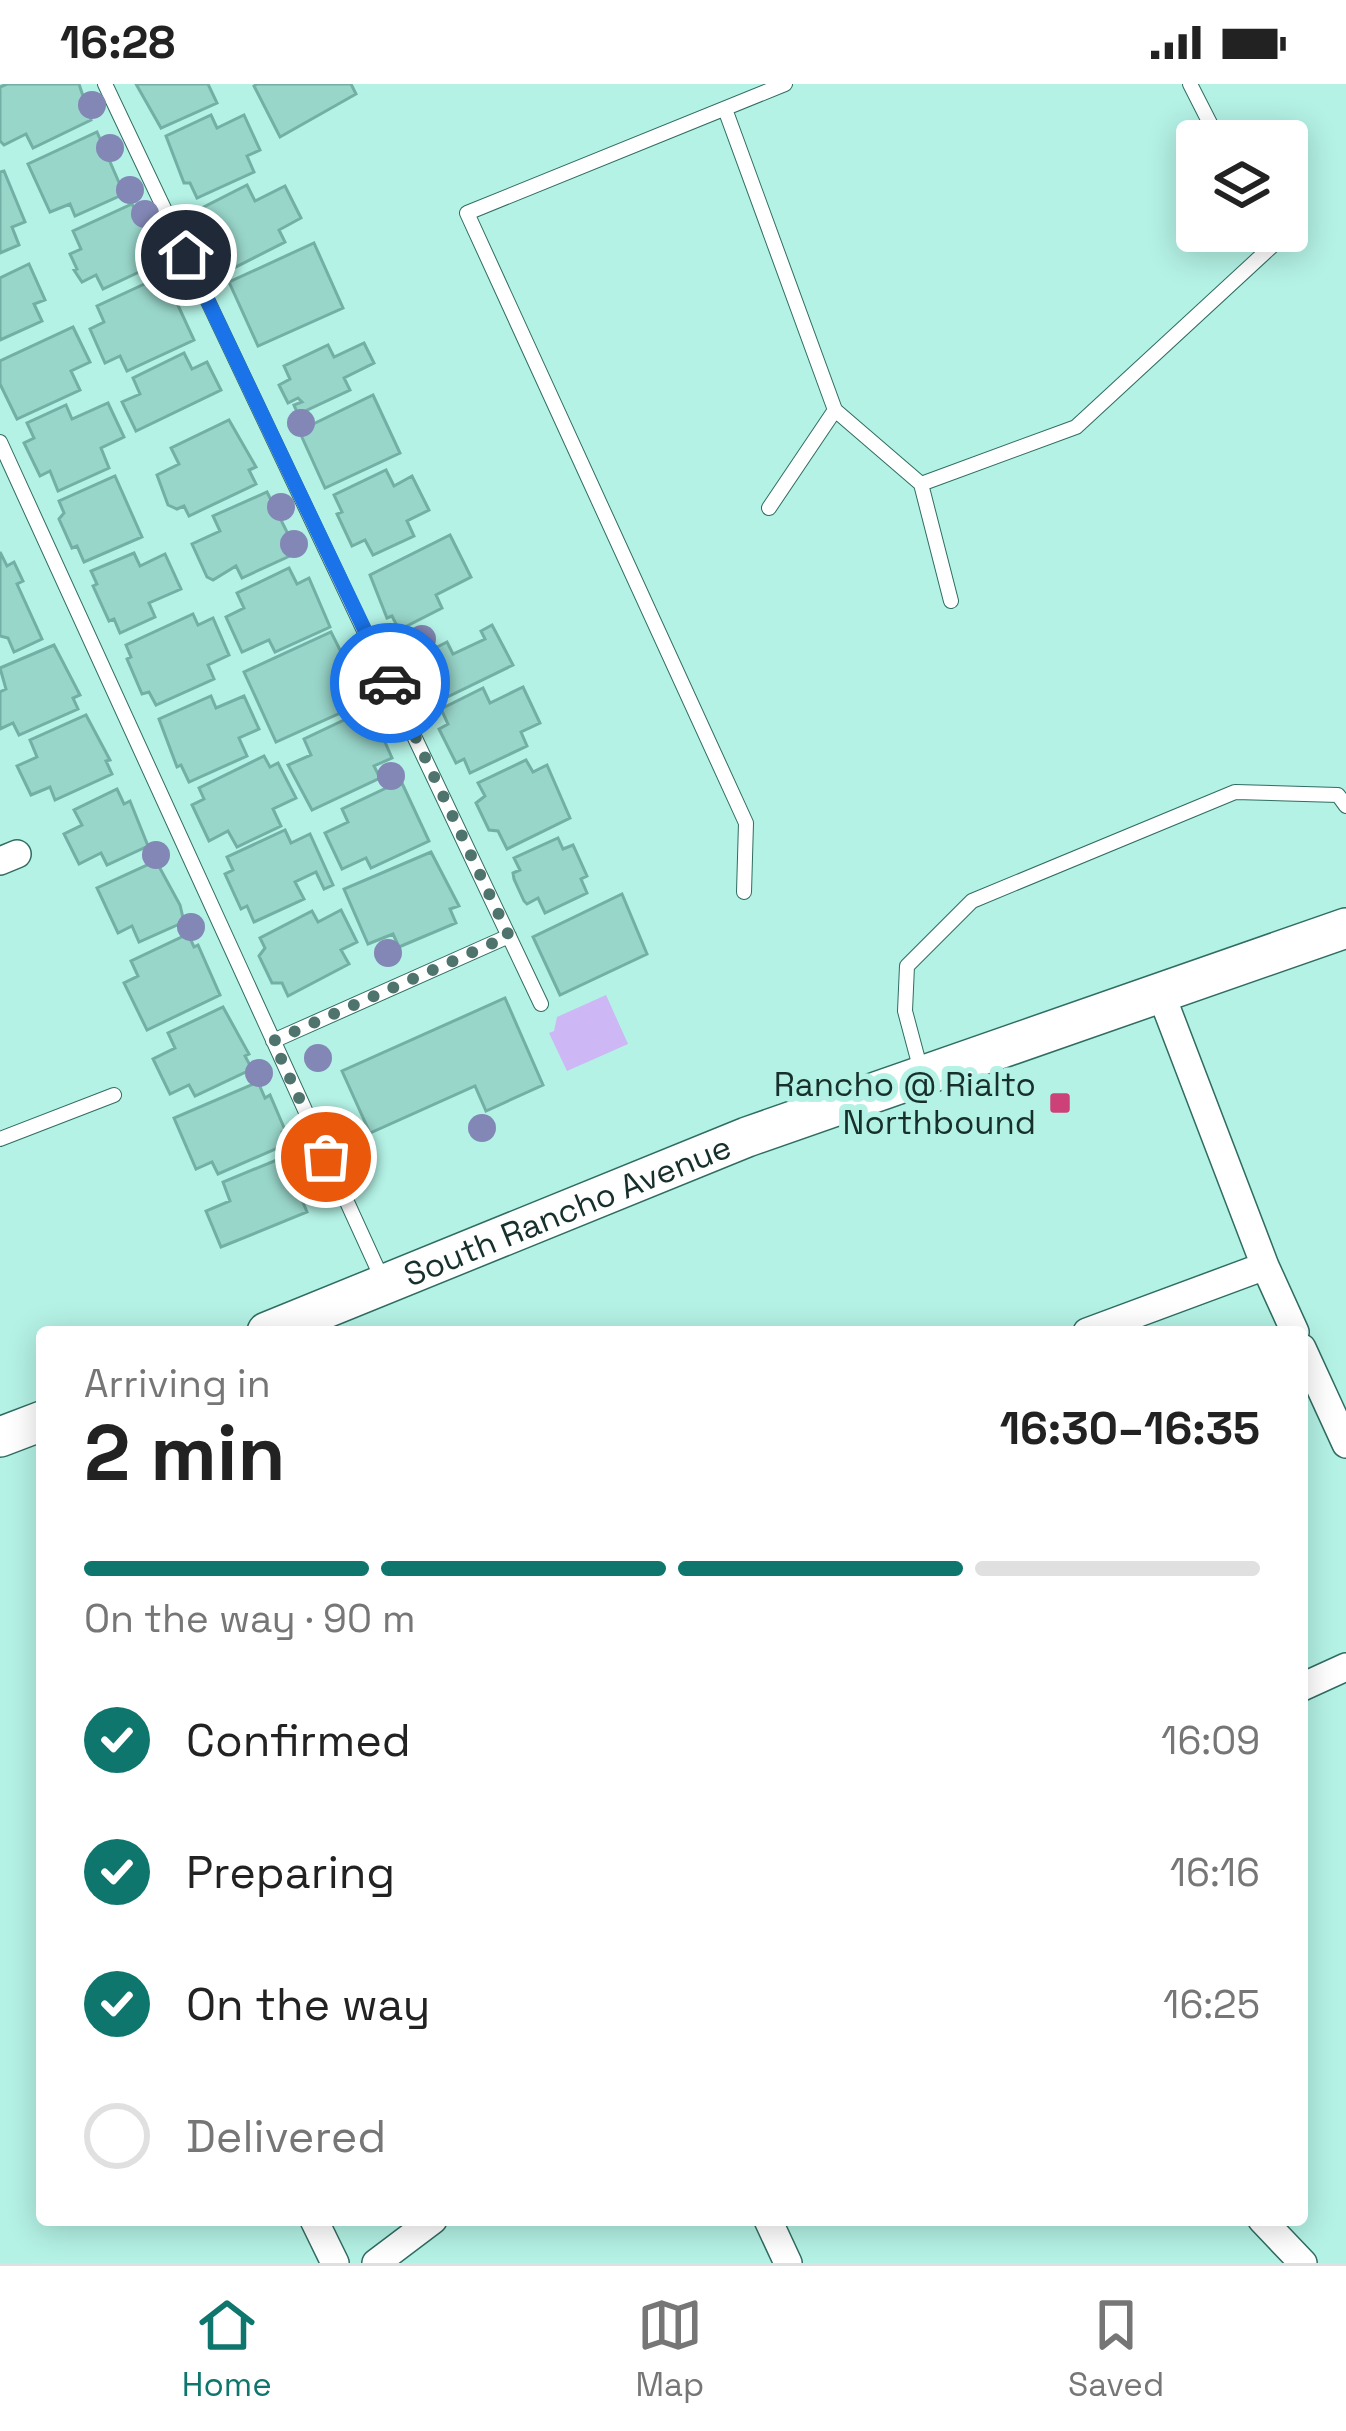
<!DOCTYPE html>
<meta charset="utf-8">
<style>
:root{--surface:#fff;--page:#f2f2f2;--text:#222;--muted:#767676;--line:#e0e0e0;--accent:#0f766e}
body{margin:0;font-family:"Space Grotesk",sans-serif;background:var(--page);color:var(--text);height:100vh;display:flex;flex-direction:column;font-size:45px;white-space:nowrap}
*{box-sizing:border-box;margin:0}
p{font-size:39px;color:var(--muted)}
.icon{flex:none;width:66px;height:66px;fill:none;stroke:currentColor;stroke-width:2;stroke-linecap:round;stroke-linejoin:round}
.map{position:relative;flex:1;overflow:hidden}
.drawer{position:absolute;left:36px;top:1242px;width:1272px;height:900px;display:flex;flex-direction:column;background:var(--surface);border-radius:12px;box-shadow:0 6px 30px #0003}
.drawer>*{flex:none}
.buttons{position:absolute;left:1176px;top:36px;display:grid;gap:24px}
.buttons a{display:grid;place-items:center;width:132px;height:132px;border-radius:12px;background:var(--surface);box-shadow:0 6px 30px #0003;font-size:60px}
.pin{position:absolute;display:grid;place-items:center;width:102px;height:102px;color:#fff;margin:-51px;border:6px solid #fff;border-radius:50%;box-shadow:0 3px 12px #0007}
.courier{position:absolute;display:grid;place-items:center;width:120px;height:120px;margin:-60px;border:9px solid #1a73e8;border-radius:50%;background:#fff;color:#222;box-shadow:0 3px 15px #0007}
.head em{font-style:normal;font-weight:800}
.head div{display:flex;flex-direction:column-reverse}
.head{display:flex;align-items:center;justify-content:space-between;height:204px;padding:0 48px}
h1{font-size:78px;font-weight:800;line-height:90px}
.bar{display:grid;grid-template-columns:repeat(4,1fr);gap:18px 12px;align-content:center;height:144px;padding:0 48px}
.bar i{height:15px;border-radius:9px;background:var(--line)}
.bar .current{background:var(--accent)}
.bar p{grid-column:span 4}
ol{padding:0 48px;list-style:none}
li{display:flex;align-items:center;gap:36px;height:132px}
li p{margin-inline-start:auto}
li .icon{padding:12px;border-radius:50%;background:var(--accent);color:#fff;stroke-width:4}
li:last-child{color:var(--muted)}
li i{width:66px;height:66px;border:6px solid var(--line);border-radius:50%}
.status{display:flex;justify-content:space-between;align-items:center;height:84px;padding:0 60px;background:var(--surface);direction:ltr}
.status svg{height:33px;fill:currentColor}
.tabs{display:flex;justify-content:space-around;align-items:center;height:168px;border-top:3px solid var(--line);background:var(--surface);font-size:33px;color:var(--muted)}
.tabs a{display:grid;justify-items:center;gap:6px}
.tabs .current{color:var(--accent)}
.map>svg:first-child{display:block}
.green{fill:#cdb7f5}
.building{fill:#99d6ca;stroke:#73afa4;stroke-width:3}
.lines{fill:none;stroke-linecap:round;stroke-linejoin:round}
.lane-casing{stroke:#306c62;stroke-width:16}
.street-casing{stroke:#306c62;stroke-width:30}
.secondary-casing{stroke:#306c62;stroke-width:42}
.lane{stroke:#fff;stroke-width:14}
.street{stroke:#fff;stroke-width:27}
.secondary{stroke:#fff;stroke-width:39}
.tree{fill:#8287b5}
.done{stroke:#4e746d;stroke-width:12;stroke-dasharray:0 21.6}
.route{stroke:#1a73e8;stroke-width:15}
.poi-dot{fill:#cc4177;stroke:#b4f2e5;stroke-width:4.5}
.labels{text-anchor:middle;stroke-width:12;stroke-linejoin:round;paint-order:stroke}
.poi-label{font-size:33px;fill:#17302c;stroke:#b4f2e5;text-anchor:end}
.street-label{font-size:33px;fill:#17302c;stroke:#b4f2e5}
</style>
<div class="status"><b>16:28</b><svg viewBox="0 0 49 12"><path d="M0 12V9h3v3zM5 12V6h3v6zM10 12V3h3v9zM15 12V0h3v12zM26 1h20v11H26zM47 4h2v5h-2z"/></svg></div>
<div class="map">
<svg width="1346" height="2179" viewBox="0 0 1346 2179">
<rect width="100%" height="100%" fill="#b4f2e5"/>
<path class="green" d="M606,911L628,960L567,987L549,949L554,947L557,933Z"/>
<path class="building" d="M7,0H79L91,36L33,64L26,50L4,61L0,57V3Z
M136,0H208L217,19L161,44Z
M257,0H351L356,10L280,53L254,2Z
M211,31L217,44L244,31L260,66L247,72L254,88L197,114L190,99H184L166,52Z
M97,48L124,110L75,132L70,120L50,128L28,80Z
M4,87L25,138L12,143L19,161L0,169V88Z
M247,101L255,117L285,102L301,134L279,146L285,158L226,188L199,140L206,137L200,125Z
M132,120L154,162L151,163L158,179L103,205L96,191L82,198L74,186L77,185L70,170L81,165L73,147Z
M314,159L343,224L258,262L229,198Z
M29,180L45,216L34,220L42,237L0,256V194Z
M164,191L194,256L127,287L120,272L105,279L90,245L104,238L97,222Z
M73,243L90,278L71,287L80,306L17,335L0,300V277Z
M364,259L374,279L344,294L350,306L305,327L297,328L294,321L302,318L298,314L288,319L279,301L290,295L284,282L328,261L334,273Z
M184,269L192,285L207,278L221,306L136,347L122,318L140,310L133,294Z
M373,311L400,369L325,404L301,351L308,348L305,344Z
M108,319L124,353L101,364L109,384L58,407L50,387L40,392L24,359L34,354L27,339L66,321L72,335Z
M229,336L256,383L249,386L256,400L189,432L184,422L177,425L168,421L157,391L179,380L171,364Z
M386,386L394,402L412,392L429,426L407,437L414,452L373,471L365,456L352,462L337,430L342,428L334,411Z
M115,392L142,453L84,478L77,462L72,464L59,435L64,429L59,417Z
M267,408L291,456L288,457L294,470L242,494L236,482L213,496L207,493L192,460L220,447L213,432Z
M450,451L471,493L436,511L442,524L399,546L392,532L387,534L370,491Z
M0,468L7,482L14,478L23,497L17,500L42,555L14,568L8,554L0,552Z
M134,469L140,482L165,470L181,505L149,519L155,533L120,549L114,535L109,537L93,502L97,500L91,487Z
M289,484L297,500L309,494L330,543L275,568L269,556L242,568L226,533L244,524L237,509Z
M193,530L198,541L213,534L229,571L208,581L214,595L156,621L149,608L142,610L127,575L131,573L126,561Z
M492,541L513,581L435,619L429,605L424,608L412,576L447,558L453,570L485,555L481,547Z
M331,548L340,566L344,564L362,612L346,619L349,625L276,658L244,588Z
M54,561L80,611L73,614L78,625L19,651L13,639L0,645V608L6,605L0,584Z
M523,603L540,639L521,648L527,662L470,689L464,675L456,679L439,645L448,640L441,625L483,604L490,619Z
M211,612L216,624L244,612L259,645L239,654L247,672L189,698L181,681L177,683L159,635Z
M361,628L368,644L377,640L392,674L374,682L380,694L312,726L288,681L311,671L304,655Z
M86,631L110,676L106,677L112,690L55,716L50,703L31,711L17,682L37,673L30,656Z
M264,672L270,683L278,679L296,714L273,725L281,742L237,763L228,747L209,757L192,721L204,715L199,704Z
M526,676L533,688L547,681L570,734L507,765L498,747L489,746L476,719L485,712L478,699Z
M401,697L429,757L371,784L366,774L342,785L325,749L348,738L342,725Z
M117,705L124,720L130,717L148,762L107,781L101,769L79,780L64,750L82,741L74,726Z
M285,746L291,759L310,750L333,801L324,805L316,788L295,798L304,815L254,838L247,822L241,825L225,790L233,786L227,773Z
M558,754L563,765L573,761L587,792L581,795L587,809L545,829L538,814L527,820L524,817L514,795L513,789L520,786L514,774Z
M431,768L459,822L450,825L456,839L399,863L393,850L368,860L344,805Z
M156,777L180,821L184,838L139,858L132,842L118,849L97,804Z
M622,810L647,870L560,911L533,853Z
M341,826L357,858L341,866L349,880L288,912L282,899H272L259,872L265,864L260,854L312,827L318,838Z
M188,850L194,863L198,861L220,911L147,946L124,899L138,892L131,877Z
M505,914L543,1001L486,1027L475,1002L370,1049L342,987Z
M223,923L249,970L245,972L252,985L195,1012L189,1001L170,1010L153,975L175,964L168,949Z
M258,998L265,1014L270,1011L285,1046L282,1048L287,1060L218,1090L212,1078L196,1085L174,1034Z
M284,1073L307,1128L221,1163L206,1127L230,1117L223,1098Z"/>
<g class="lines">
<g class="lane-casing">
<path id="lane" d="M105,0L541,920
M1190,0L1219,57
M725,25L835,326L921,400L1076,343L1272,162L1265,147
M0,358L384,1199
M921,400L951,517
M769,424L835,326
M744,808L746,739L467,129L785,0
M273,957L509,852
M921,987L905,927L907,882L972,817L1235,708L1338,711L1346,722
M0,1055L114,1011"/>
</g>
<g class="street-casing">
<path id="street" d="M0,777L17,770
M1161,910L1265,1182L1295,1248
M1087,1248L1265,1182
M1302,1264L1346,1360
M1302,1603L1346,1583
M314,2136L335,2179
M768,2136L788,2179
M1262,2136L1303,2179
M376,2179L433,2136"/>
</g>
<g class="secondary-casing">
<g id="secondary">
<path id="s1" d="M267,1248L747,1053L1346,844"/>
<path d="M0,1353L42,1337"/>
</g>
</g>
<use href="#lane" class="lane"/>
<use href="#street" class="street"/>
<use href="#secondary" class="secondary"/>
</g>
<g class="tree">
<circle cx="92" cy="21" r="14"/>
<circle cx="110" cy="64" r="14"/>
<circle cx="130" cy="106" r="14"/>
<circle cx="145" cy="130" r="14"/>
<circle cx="301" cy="339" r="14"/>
<circle cx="281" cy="423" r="14"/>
<circle cx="294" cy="460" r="14"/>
<circle cx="422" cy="555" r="14"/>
<circle cx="367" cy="618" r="14"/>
<circle cx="391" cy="692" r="14"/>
<circle cx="156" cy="771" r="14"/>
<circle cx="191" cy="843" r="14"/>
<circle cx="388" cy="869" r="14"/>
<circle cx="318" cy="974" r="14"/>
<circle cx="259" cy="989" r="14"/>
<circle cx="482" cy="1044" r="14"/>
</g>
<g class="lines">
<path class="done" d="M326,1073L273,957L509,852L390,599"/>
<path class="route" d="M186,171L390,599"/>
</g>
<rect class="poi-dot" x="1048" y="1007" width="24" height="24" rx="6"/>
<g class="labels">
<g class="poi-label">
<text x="1036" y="1012">Rancho @ Rialto<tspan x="1036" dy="38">Northbound</tspan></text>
</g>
<g class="street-label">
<text dy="12" stroke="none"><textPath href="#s1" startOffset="324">South Rancho Avenue</textPath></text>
</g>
</g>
</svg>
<div class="buttons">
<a><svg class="icon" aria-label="layers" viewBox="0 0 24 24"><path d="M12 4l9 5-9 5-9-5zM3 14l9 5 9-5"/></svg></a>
</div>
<div class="pin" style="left:326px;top:1073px;background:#ea580c"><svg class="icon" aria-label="bag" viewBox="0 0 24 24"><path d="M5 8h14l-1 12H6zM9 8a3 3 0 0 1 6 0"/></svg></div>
<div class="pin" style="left:186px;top:171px;background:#1f2937"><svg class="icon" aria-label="home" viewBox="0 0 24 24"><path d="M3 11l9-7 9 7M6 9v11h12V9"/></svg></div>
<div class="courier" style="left:390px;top:599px"><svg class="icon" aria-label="car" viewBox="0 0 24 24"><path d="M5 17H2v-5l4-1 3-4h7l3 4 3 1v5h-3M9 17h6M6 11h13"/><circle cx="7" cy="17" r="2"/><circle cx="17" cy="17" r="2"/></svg></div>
<section class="drawer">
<div class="head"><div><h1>2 min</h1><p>Arriving in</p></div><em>16:30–16:35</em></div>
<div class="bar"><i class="current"></i><i class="current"></i><i class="current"></i><i></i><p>On the way · 90 m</p></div>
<ol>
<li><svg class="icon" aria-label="check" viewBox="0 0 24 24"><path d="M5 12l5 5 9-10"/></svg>Confirmed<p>16:09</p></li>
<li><svg class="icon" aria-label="check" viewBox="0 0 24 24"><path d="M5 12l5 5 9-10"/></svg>Preparing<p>16:16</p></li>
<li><svg class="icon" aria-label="check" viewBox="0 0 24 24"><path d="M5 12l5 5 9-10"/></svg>On the way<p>16:25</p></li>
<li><i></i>Delivered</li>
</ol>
</section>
</div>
<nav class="tabs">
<a class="current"><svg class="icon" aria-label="home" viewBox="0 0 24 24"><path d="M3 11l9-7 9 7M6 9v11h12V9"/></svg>Home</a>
<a><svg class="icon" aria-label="map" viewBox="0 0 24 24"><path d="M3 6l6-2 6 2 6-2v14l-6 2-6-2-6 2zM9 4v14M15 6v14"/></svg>Map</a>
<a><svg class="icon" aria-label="saved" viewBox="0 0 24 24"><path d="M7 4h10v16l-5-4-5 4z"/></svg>Saved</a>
</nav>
